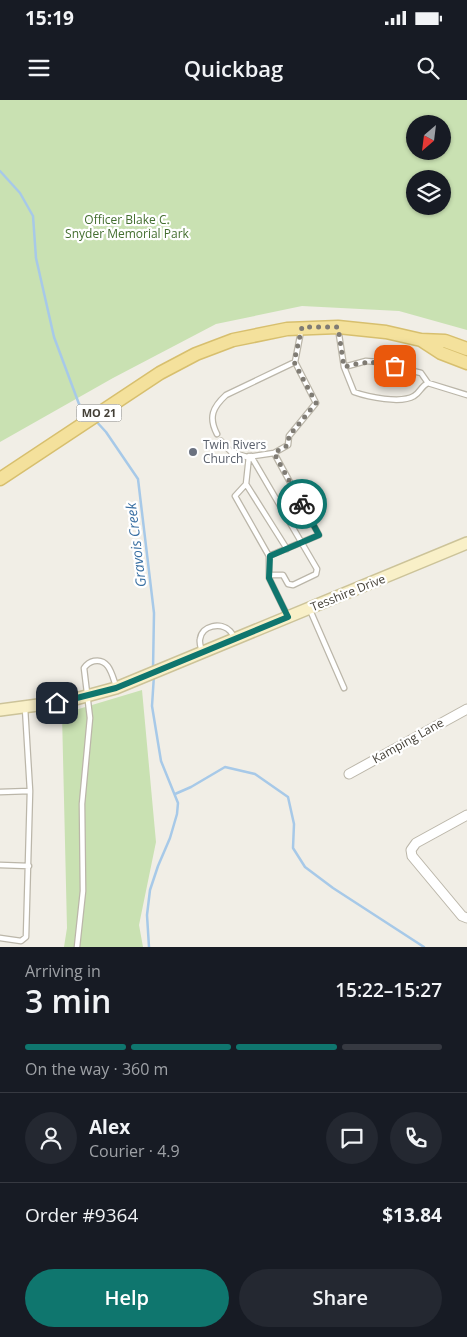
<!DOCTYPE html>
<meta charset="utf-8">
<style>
:root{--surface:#171b24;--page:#242831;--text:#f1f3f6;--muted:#9ea1a6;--line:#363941;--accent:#0f766e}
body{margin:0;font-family:"Open Sans",sans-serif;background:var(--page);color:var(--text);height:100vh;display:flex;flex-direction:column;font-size:19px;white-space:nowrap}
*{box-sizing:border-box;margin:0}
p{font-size:16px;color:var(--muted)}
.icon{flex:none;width:28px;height:28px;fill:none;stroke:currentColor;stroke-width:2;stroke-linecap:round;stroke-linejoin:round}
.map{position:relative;height:847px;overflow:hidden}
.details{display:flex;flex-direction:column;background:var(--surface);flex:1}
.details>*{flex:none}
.needle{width:32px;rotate:208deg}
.tools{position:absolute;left:406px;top:15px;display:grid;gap:10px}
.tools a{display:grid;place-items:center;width:45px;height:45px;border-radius:50%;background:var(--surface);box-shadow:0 1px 4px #0004;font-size:25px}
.pin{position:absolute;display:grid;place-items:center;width:42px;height:42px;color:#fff;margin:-21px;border-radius:10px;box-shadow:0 2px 8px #0006}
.courier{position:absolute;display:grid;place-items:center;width:50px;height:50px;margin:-25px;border:4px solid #0f766e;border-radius:50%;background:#fff;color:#222;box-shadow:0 1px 6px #0007}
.overview em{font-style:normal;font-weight:600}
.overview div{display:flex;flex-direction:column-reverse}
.overview{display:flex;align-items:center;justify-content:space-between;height:85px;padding:0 25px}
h1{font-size:32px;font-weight:600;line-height:38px}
.bar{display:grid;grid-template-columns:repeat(4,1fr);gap:8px 5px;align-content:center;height:60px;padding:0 25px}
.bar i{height:6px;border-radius:4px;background:var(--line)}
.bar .current{background:var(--accent)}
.bar p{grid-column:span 4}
.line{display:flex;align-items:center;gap:12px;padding:0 25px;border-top:1px solid var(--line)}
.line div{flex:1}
.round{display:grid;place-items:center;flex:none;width:52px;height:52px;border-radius:26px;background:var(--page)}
.cta{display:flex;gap:10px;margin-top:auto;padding:10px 25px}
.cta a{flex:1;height:58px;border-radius:30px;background:var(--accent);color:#fff;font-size:20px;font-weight:600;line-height:58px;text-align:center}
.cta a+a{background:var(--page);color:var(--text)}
.status{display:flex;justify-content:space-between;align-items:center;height:35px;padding:0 25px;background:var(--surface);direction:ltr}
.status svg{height:14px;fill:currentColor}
header{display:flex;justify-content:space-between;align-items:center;height:65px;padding:0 25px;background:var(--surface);font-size:22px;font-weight:600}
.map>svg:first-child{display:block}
.green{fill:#c9e1b2;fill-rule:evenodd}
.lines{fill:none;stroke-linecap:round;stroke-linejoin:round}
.stream{stroke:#a7c9e8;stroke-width:2.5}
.lane-casing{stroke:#bbb6a9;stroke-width:7}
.street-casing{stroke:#bbb6a9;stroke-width:11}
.secondary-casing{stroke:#ccc399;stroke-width:14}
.primary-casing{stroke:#d7bf6e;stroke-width:15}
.lane{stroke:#fff;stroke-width:4.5}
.street{stroke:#fff;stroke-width:9}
.secondary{stroke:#f9f0c8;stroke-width:11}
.primary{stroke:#f4e19c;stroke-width:12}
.done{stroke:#807c74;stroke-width:5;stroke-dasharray:0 9}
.route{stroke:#0f766e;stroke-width:6}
.worship-dot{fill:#6b7280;stroke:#fff;stroke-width:2}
.labels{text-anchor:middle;stroke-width:4.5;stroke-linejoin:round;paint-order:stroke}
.shield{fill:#fff;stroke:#7b7972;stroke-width:1}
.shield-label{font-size:11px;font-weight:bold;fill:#433f36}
.park-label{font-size:12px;fill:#436e2f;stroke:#fff}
.worship-label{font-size:12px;fill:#5b616d;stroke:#fff;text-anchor:start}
.street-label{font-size:12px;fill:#433f36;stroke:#fff}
.water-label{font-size:14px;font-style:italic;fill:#3a70a3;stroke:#fff}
</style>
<div class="status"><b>15:19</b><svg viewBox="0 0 49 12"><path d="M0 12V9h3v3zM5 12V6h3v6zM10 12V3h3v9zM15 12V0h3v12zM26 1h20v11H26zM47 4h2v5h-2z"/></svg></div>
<header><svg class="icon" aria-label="menu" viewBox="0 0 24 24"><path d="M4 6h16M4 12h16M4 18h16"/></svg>Quickbag<svg class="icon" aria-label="search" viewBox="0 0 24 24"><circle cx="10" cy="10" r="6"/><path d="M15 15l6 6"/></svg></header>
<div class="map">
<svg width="467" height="847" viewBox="0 0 467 847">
<rect width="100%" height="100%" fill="#f1eee6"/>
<path class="green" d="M0,0H467V230L399,211L302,206L216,224L113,278L0,342ZM415,24H442V51H415ZM415,79H442V106H415Z
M142,590L156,742L139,825L143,847H64L67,828L62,614Z"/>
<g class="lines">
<path class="stream" d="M0,71L20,93L33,116L36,158L54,237L79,304L90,315
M95,320L106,332L138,379L154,513L153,570
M175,694L191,687L225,667L255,674L288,697L294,724L293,748L305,767L333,788L424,847
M149,847L147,815L150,790L158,766L170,738L177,714L178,703L161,661L152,606L154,575"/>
<g class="lane-casing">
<path id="lane" d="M338,228L344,267L354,292C368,297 401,304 414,296C420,293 421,286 428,283L467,295
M344,267L366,261L378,262L421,273L428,283
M217,334C208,317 213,307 226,295L295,262L301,231
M221,341L231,352L247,357L274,353L288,345L289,336L316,303L295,262
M249,356L246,384L235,396L269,456V478L288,517
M251,356L317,469L316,474L293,485L288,484L283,475H269
M246,384L287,449
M269,456L319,435L274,353
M310,510L344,588
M202,552C201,548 199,543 200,539C202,525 221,522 230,531C232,533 233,536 235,538
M0,692L30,691L25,608
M0,765L29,766
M0,838L21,841L26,837L30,691
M77,847L83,791L82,704L90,618L84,568C87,564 89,562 94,561C109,558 112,575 116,586"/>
</g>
<g class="street-casing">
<path id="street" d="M349,674L467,609
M467,715L416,743L411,750L412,756L462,816L467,818"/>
</g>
<g class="secondary-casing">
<path id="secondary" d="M0,610L68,601L116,588L467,443"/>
</g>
<g class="primary-casing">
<path id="primary" d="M421,240L441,253L467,263
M0,379L160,273L196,254L233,240L287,229L338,227L386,232L421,240L445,241L467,249"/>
</g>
<use href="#lane" class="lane"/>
<use href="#street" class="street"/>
<use href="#secondary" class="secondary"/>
<use href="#primary" class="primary"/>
</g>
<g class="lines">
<path class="done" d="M302,404L274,353L288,345L289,336L316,303L294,262L302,227H338L344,267C366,261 373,261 395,266"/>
<path class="route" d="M57,603L116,588L288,517L269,478L270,456L319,435L302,404"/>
</g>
<circle class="worship-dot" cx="193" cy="352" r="5"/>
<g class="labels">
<rect class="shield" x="76.5" y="304.5" width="45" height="17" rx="4"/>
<g class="shield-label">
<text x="99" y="317">MO 21</text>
</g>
<g class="park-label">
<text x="127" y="124">Officer Blake C.<tspan x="127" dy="14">Snyder Memorial Park</tspan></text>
</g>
<g class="worship-label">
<text x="203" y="349">Twin Rivers<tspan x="203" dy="14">Church</tspan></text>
</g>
<g class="street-label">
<text transform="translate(348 493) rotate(-22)" y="4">Tesshire Drive</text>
<text transform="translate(408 641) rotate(-29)" y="4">Kamping Lane</text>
</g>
<g class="water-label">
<text transform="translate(136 445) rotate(-97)" y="5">Gravois Creek</text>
</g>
</g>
</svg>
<div class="tools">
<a><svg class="needle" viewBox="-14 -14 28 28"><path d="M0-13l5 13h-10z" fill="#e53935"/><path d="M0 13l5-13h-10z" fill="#9ea1a6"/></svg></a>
<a><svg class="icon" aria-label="layers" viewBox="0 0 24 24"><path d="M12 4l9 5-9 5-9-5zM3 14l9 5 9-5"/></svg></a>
</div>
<div class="pin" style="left:395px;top:266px;background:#ea580c"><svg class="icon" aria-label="bag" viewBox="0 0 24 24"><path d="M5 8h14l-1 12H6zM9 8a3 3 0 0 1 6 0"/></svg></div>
<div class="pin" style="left:57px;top:603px;background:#1f2937"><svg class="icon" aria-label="home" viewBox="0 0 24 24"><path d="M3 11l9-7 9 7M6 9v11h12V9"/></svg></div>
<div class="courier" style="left:302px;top:404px"><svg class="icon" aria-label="bike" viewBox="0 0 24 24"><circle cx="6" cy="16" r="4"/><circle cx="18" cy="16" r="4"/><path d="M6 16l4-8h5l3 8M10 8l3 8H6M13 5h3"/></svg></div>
</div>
<section class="details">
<div class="overview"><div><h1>3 min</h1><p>Arriving in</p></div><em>15:22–15:27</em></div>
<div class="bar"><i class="current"></i><i class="current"></i><i class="current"></i><i></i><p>On the way · 360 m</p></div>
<div class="line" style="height:90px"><a class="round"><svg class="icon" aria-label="person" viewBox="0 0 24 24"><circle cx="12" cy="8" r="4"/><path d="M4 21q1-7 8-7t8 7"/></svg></a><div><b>Alex</b><p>Courier · 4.9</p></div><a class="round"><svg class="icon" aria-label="chat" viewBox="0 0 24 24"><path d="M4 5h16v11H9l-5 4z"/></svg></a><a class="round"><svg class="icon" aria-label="phone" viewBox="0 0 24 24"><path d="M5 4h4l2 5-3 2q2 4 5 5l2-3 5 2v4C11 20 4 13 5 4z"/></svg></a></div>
<div class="line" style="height:65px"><div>Order #9364</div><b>$13.84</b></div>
<div class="cta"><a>Help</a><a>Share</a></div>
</section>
